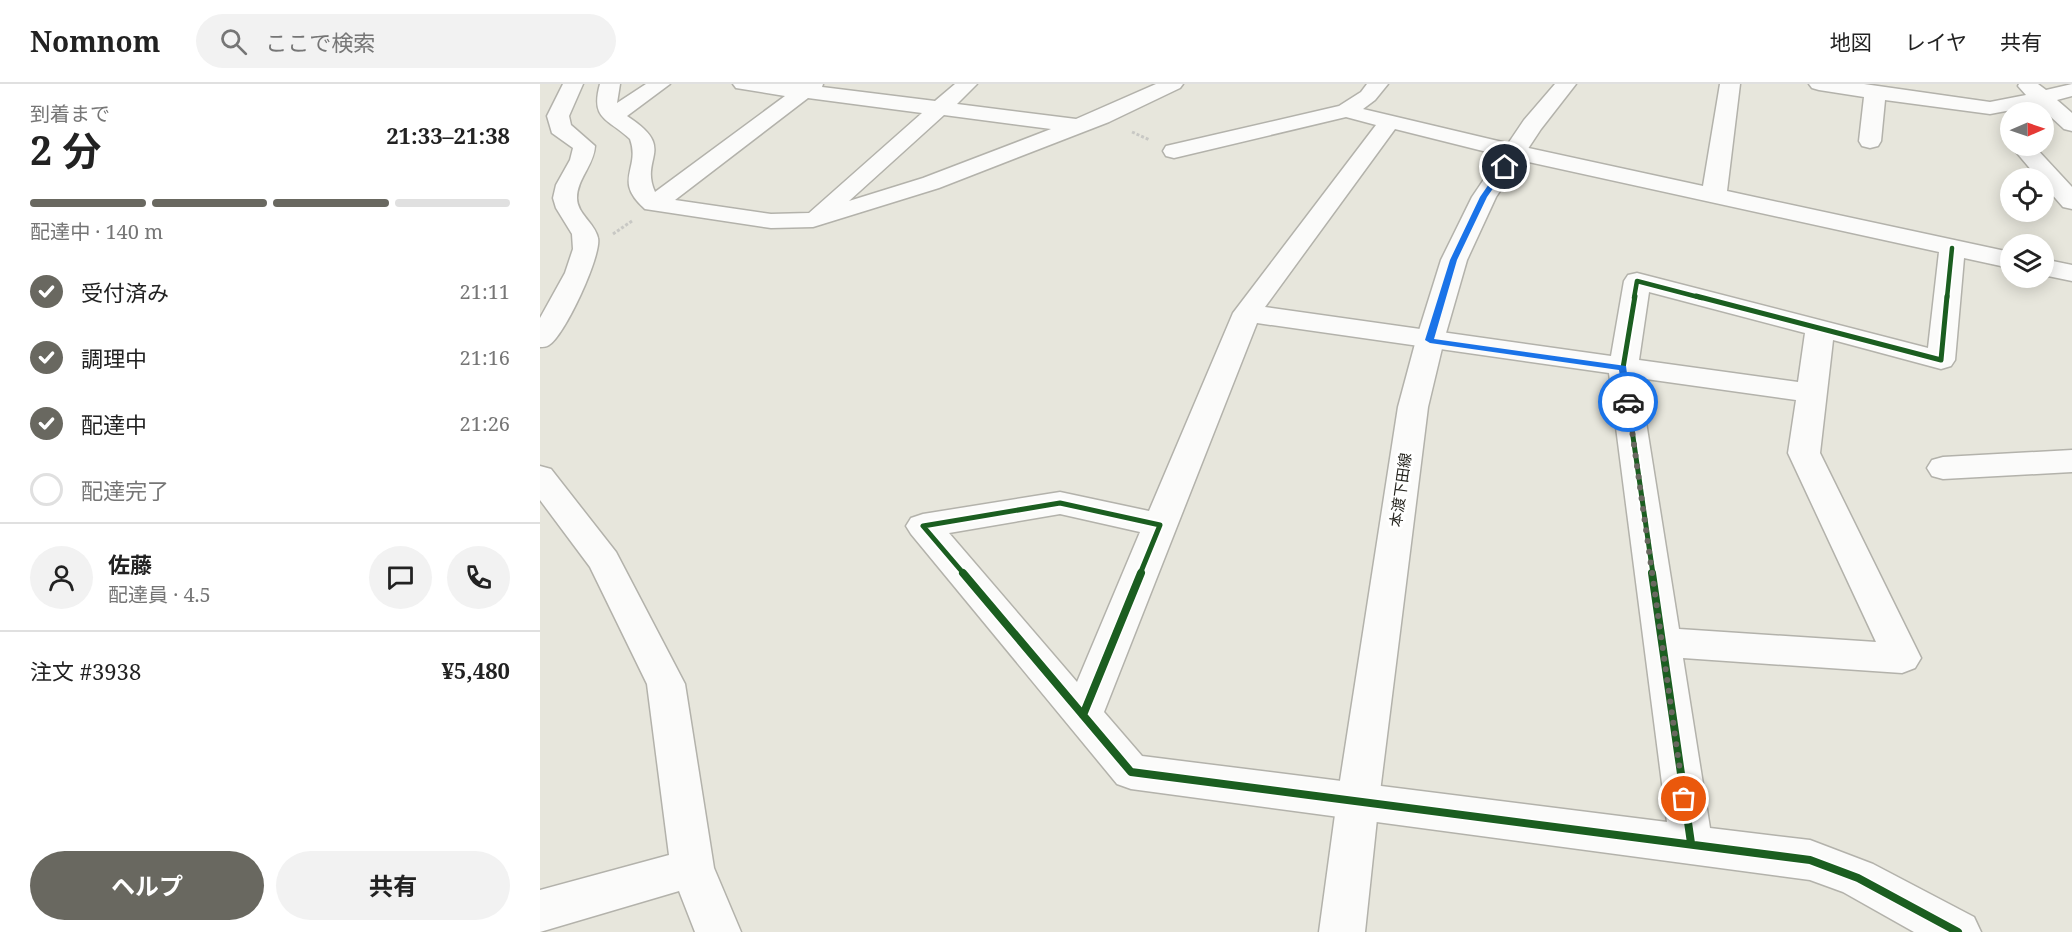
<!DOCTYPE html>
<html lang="ja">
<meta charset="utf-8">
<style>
:root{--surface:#fff;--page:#f2f2f2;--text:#222;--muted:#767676;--line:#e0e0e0;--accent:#696860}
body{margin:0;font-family:"Noto Serif","Noto Sans JP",serif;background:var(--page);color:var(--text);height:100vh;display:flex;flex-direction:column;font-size:22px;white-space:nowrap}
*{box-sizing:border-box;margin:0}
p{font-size:20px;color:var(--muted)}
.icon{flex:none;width:33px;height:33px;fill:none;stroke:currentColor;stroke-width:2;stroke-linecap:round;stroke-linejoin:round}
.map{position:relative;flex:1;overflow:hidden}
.sheet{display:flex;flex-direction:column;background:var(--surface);width:540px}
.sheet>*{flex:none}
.needle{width:39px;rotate:88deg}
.controls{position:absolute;left:1460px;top:18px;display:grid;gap:12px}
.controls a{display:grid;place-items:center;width:54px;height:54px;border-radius:50%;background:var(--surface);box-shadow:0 3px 15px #0003;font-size:30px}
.pin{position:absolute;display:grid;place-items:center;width:51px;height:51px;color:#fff;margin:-26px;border:3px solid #fff;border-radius:50%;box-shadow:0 2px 6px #0007}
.courier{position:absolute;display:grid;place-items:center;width:60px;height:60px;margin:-30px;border:4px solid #1a73e8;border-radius:50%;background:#fff;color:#222;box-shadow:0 2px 8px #0007}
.overview em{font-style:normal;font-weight:700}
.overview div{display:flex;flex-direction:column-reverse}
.overview{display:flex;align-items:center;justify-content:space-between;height:102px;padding:0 30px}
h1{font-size:39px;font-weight:700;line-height:45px}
.bar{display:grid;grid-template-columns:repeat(4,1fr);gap:9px 6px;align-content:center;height:72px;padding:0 30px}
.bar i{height:8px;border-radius:4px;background:var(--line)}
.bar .selected{background:var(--accent)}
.bar p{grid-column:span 4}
.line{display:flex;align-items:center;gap:15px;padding:0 30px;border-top:2px solid var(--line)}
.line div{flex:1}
.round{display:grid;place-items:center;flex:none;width:63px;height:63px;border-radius:32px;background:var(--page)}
ol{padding:0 30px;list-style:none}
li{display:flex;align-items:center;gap:18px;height:66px}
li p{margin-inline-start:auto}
li .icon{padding:6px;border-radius:50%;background:var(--accent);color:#fff;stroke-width:4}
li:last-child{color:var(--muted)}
li i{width:33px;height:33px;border:3px solid var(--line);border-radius:50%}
.cta{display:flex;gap:12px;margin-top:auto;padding:12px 30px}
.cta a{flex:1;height:69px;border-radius:36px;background:var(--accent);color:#fff;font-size:24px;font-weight:700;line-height:69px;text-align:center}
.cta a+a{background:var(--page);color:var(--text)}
header{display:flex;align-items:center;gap:36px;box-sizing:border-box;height:84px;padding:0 30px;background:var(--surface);border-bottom:2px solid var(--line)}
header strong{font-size:28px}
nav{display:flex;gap:33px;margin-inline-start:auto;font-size:21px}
.search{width:420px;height:54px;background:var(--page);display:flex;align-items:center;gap:15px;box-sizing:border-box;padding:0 21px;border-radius:33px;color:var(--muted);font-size:22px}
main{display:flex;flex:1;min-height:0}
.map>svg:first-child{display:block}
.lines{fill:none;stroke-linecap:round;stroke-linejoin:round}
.minor-casing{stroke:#b3b2ab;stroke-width:3}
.major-casing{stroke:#b3b2ab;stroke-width:3}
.path{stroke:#c8c8c4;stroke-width:3;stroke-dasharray:3 2;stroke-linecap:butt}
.minor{fill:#fbfbfa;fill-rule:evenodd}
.major{fill:#fbfbfa;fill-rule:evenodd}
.cycleway-far2-casing{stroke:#fff;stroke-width:8}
.cycleway-far1-casing{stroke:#fff;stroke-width:9}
.cycleway-casing{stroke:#fff;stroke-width:11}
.cycleway-far2{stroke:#1b5e20;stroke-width:4.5}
.cycleway-far1{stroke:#1b5e20;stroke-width:5}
.cycleway{stroke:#1b5e20;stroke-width:8}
.route{fill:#1a73e8}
.done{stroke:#696860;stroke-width:6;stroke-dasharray:0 10.8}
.labels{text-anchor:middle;stroke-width:6;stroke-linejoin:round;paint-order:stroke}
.street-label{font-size:15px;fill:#25241e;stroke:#fff}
</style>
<header>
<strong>Nomnom</strong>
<div class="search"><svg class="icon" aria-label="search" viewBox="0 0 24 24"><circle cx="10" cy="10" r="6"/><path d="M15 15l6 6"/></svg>ここで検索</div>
<nav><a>地図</a><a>レイヤ</a><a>共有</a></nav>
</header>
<main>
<section class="sheet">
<div class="overview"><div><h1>2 分</h1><p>到着まで</p></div><em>21:33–21:38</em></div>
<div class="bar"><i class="selected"></i><i class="selected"></i><i class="selected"></i><i></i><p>配達中 · 140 m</p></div>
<ol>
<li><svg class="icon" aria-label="check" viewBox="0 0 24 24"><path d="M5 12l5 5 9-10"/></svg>受付済み<p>21:11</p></li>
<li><svg class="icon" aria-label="check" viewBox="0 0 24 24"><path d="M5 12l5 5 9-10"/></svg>調理中<p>21:16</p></li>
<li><svg class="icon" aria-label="check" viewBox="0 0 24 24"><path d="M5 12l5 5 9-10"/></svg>配達中<p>21:26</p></li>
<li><i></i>配達完了</li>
</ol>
<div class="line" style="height:108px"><a class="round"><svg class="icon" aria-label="person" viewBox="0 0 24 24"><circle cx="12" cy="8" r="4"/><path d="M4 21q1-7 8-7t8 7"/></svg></a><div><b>佐藤</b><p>配達員 · 4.5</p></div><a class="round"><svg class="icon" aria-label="chat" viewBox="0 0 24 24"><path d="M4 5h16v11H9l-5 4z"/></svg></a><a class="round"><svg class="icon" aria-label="phone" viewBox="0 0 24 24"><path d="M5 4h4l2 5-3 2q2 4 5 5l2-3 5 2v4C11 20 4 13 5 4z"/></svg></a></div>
<div class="line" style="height:78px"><div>注文 #3938</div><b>¥5,480</b></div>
<div class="cta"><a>ヘルプ</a><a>共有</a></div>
</section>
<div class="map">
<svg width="1532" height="848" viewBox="0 0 1532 848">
<rect width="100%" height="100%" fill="#e7e6dc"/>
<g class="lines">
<g class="minor-casing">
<path id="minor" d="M23,0H43L29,32L31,41L55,62C54,81 37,95 37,114C37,130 55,139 58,154C62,171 24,253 9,261C6,263 3,263 0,263V234L25,189L33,165L32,150L16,124L13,114L16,101L30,76L33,64L12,49L7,32Z
M60,0H80L77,19L106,0H130L87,32C138,65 99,73 115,108L245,12L196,4L193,0H283L282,3L395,17L415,0H437L417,20L536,35L616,0H643L640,4L569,38L399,104L273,143L231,144L105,125C72,96 101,85 90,55C68,34 50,36 60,0ZM268,14L382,29L269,129L231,130L135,116ZM404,31L511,45L383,94L309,117Z
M827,0H848L835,16L823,25L975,61L1163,102L1180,0H1200L1187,107L1470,168V184L1424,174L1415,276L1411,282L1401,285L1293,256L1280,369L1381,574L1375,584L1362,589L1143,574L1170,744L1270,756L1333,780L1434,833L1441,848H1374L1303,808L1270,796L591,705L577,700L371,450L366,442L371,434L383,430L520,408L609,427L693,229L836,41L806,33L634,74L626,72L623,67L626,62L799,22L821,8ZM855,45L975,75L1399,168L1388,264L1097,189L1088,191L1084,197L1071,272L725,223ZM1109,208L1265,249L1258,298L1099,276ZM717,239L1069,289L1127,738L602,672L564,628ZM1099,294L1256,316L1248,369L1336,558L1139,545ZM520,430L600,448L537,598L409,449Z
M1269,0H1324L1450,18L1486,11L1478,2L1479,0H1498L1506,6L1532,0V12L1517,16L1532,29V47L1524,45L1498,21L1450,30L1345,16L1341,57L1338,62L1330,64L1322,62L1319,57L1324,13L1279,6L1272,4Z
M1471,62H1494L1532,103V125L1523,123L1503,100V94H1498Z
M1503,175L1532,181V197L1503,191Z
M1532,366V388L1403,395L1392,392L1387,384L1392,376L1403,373Z
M0,382L11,385L76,468L145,600L174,784L201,848H155L139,807L0,848V806L129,771L107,600L50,483L0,416Z"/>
</g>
<g class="major-casing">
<path id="major" d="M1015,0H1036L1001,45L956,113L927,176L904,256L888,323L839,716L825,848H779L797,716L858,323L876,256L901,176L932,113L984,36Z"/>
</g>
<path class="path" d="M592,48L610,56
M73,150L92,137"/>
<use href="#minor" class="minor"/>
<use href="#major" class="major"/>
<g class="cycleway-far2-casing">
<path id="cycleway-far2" d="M1094,214L1097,197L1162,214
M1407,214L1412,164"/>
</g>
<g class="cycleway-far1-casing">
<path id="cycleway-far1" d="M1095,212L1083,284L1113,490
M1156,212L1401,276L1407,212
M424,490L383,442L520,419L620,441L600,490"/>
</g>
<g class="cycleway-casing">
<path id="cycleway" d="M423,489L591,688L1270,776L1318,794L1418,848
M1112,489L1151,759
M543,631L601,489"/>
</g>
<use href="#cycleway-far2" class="cycleway-far2"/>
<use href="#cycleway-far1" class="cycleway-far1"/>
<use href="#cycleway" class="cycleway"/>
</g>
<path class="route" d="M962,81L968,83L947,113L917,176L894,255L1086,282L1091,320L1084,318L1079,286L890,259L885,256L910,176L940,113Z"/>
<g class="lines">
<path class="done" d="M1088,318L1144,715"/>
</g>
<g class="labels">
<g class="street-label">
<text transform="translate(861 406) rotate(-82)" y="5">本渡下田線</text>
</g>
</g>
</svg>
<div class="controls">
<a><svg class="needle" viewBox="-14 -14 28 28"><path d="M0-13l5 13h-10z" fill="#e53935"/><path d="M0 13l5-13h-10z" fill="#767676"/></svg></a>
<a><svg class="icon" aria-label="locate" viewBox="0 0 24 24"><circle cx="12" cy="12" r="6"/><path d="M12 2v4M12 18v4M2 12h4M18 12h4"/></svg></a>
<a><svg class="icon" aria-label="layers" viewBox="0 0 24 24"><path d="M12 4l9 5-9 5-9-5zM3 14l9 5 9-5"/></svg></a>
</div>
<div class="pin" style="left:1144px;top:715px;background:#ea580c"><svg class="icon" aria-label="bag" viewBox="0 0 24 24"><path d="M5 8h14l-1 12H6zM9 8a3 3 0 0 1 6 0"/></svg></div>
<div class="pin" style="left:965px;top:83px;background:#1f2937"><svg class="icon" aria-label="home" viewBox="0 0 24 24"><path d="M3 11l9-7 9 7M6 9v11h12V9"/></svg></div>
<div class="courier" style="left:1088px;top:318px"><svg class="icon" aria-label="car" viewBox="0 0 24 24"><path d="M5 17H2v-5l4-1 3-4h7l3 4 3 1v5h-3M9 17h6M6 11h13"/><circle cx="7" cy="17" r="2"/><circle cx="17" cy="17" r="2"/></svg></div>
</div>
</main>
